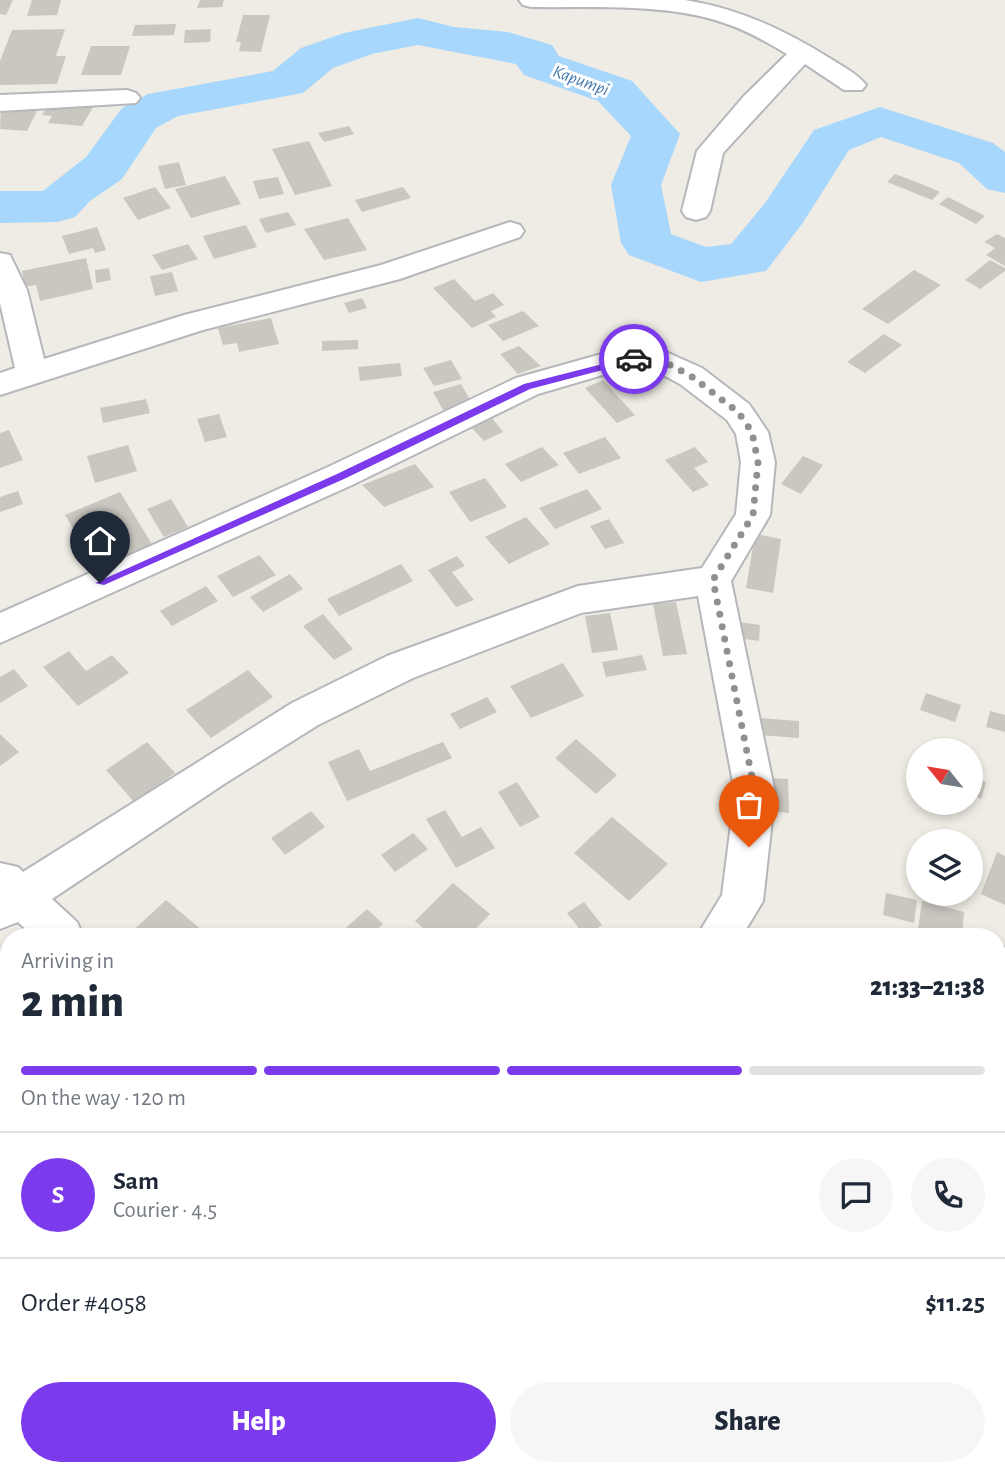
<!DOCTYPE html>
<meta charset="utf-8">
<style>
:root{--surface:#fff;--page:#f6f6f7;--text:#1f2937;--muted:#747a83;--line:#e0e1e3;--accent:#7c3aed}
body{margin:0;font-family:"Alegreya Sans",sans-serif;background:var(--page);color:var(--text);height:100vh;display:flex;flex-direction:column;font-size:26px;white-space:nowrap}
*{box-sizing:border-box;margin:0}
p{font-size:23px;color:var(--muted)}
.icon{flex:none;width:38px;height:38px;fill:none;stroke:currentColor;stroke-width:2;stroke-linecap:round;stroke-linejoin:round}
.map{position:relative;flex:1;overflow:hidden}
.panel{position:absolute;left:0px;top:928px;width:1006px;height:548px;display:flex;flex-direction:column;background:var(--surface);border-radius:28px 28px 0 0;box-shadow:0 4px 10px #0003}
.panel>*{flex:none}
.needle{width:46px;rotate:300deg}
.buttons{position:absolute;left:906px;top:738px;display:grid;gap:14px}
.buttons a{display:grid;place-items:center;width:77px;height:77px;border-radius:50%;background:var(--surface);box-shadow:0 4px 10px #0003;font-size:35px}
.pin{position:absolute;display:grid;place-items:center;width:60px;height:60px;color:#fff;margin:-72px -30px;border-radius:50% 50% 50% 0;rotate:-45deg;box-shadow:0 0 7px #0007}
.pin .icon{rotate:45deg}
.courier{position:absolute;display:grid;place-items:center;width:70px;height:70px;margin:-35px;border:5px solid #7c3aed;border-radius:50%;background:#fff;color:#222;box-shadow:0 2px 9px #0007}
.overview em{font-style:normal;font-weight:800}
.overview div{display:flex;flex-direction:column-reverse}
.overview{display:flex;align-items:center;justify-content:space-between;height:119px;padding:0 21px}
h1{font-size:46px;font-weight:800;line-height:52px}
.bar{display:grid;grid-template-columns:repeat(4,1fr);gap:10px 7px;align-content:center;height:84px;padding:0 21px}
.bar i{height:9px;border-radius:5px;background:var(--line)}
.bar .selected{background:var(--accent)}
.bar p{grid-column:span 4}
.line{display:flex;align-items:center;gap:18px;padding:0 21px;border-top:2px solid var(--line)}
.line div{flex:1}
.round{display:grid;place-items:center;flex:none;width:74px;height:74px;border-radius:37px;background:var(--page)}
.action{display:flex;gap:14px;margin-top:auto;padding:14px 21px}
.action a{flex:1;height:80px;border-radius:42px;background:var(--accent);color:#fff;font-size:28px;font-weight:800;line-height:80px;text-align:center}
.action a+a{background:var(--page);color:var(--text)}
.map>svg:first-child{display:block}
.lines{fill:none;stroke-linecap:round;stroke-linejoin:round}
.river{fill:#a7d7fc;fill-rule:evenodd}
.building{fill:#cac7c1}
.minor-casing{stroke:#b5b7bb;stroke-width:4}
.path{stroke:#9bc5a7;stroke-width:5;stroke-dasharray:9 4.5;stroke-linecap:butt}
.minor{fill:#fff;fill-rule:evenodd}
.route{fill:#7c3aed}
.done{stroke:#8f9191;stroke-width:7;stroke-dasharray:0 12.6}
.labels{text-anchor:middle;stroke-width:6;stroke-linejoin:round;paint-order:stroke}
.far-water-label{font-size:18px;font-style:italic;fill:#4378ae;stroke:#fff}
</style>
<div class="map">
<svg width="1005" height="1475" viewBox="0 0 1005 1475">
<rect width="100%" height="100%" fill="#eeece4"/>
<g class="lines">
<path class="river" d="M418,18L454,27L508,32L552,45L559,56L632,81L680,134L661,185L671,234L706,247L731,244L765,203L814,130L880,107L993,143L1005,152V193L987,189L959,163L881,137L849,150L802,224L766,271L701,282L629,255L621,243L611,185L631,136L598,101L524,75L516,64L418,45L372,54L333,68L303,93L178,116L156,128L122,179L90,201L75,217L57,222L0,223V191H43L86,157L122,108L148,94L273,71L301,48L344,33Z"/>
</g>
<path class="building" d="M0,0H13L6,15L0,14Z
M32,0H61L57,15L27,16Z
M200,0H224L222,7L197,8Z
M243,15H270L261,52L239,51L241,42H236Z
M176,24L174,35L132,36L135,25Z
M65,29L56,56H66L57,84L0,85V61L12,30Z
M211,29L210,42L184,43L185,30Z
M91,46H130L121,75H81Z
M51,101L95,104L82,126L48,123L52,116L42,115Z
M1,109L37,111L27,131L0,129Z
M349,126L354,134L324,142L318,133Z
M309,141L332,186L295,195L272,149Z
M179,162L186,185L165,189L158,166Z
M895,174L924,185L940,192L932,200L887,182Z
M225,176L241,204L191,218L175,189Z
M278,177L284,194L259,199L253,181Z
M155,187L171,208L138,220L123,198Z
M403,187L411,198L362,212L355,200Z
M948,197L985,216L976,224L939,204Z
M288,212L296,225L266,233L259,219Z
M348,218L367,250L324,260L304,229Z
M246,225L257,247L214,259L203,236Z
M97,227L106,250L95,253L93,248L69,254L62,236Z
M997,234L1005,238V266L986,255L995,248L984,242Z
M188,244L198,259L162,270L152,255Z
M86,258L93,289L40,301L36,285L25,287L22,271Z
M990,260L1005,268V271L980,289L965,280Z
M109,268L111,280L96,283L95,270Z
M914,270L941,285L888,324L862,309Z
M172,272L178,291L155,296L150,276Z
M454,279L475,301L493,293L504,305L491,311L496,317L472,328L433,288Z
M362,298L367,308L349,313L344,303Z
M523,311L539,326L503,341L488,325Z
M271,318L279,344L239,352L237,343L223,345L218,328Z
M884,334L902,345L865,373L847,362Z
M358,340V349L322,351V341Z
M519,346L541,366L518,374L500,354Z
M451,360L462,379L434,386L423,368Z
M400,363L402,376L360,381L358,367Z
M603,380L635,415L617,423L585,388Z
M461,384L472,403L444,412L433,392Z
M146,399L150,413L103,423L100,408Z
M488,413L503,432L484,441L466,422Z
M219,414L227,437L205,442L197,419Z
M9,430L23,460L0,468V433Z
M605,437L621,458L579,474L563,453Z
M128,445L137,471L95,483L87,456Z
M542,447L559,465L521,482L505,464Z
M695,447L708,462L694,468L709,485L693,492L665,460Z
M803,456L823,465L801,494L781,484Z
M415,464L434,487L384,507L362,485Z
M485,478L507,507L470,522L449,492Z
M587,489L602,509L555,529L539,508Z
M18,491L23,504L0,512V497Z
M120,492L155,549L100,574L65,515Z
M171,499L188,527L164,537L147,509Z
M526,517L550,544L509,564L485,537Z
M609,519L624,543L605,549L590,526Z
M755,534L781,539L773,593L746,588Z
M259,555L276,575L233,597L217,576Z
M457,556L465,566L452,572L474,600L456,607L428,570Z
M401,564L413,581L339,616L327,599Z
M290,574L303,589L263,612L250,597Z
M206,586L218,601L172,626L160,611Z
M676,602L687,654L663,656L653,604Z
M610,613L618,650L592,653L585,616Z
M323,614L353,649L334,660L303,626Z
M739,622L760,625L759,641L738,638Z
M69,651L86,671L112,655L129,673L78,706L43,667Z
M642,655L647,670L606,677L602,662Z
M563,663L584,696L531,718L510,686Z
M14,669L28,686L0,703V677Z
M248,670L273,697L211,738L186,710Z
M926,693L961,705L955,722L920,710Z
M487,697L497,712L460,729L450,714Z
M990,711L1005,715V732L986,727Z
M760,718L799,721V738L760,735Z
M0,734L19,752L0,766Z
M576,739L617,775L596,794L555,758Z
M147,742L175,773L134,802L106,770Z
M443,742L452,758L347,801L328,762L359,749L370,771Z
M971,776L986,782L981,799L971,795Z
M767,778L788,779L789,813L768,811Z
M517,782L540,817L520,827L498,792Z
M445,810L462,837L481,827L495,848L456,868L426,819Z
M311,811L325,827L285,855L271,838Z
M612,817L668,864L629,901L574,853Z
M413,833L428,849L395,872L381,855Z
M997,852L1005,856V905L981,894Z
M453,883L490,914L469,936H432L415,921Z
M886,893L917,900L914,923L883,915Z
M166,900L202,930L196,936H127Z
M922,901L964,912L962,936H917Z
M584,902L602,925L585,936L567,913Z
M367,909L383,924L370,936H344L340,933Z
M998,942L1005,945V984L998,981Z
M9,1126V1201L0,1183V1132Z
M9,1221V1265L0,1270V1226Z
M0,1434L9,1447V1466H23L29,1475H0Z"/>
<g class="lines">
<g class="minor-casing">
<path id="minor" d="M519,0H685C740,9 785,30 831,59C842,66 858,74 866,85L862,90H844L805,64L723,153L710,211L706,217L696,220L686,217L682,211L697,151L744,96L787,54C767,42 746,30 724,23C668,3 591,8 531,7L523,5Z
M127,90L136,93L140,98L136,103L0,111V95Z
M510,222L520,225L524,231L520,237L400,279L203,330L0,395V373L15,368L0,303V253L10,255L27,290L44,359L184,315L381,265Z
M623,348H657L702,368L749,404L768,432L775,462L770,515L731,581L775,793L763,901L742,936H697L722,895L735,793L698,596L581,613L413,678L318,725L224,784L52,899L77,922L83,936H33L18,922L0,929V863L18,867L23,872L292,703L387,656L578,586L702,568L736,514L741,462L736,434L727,420L680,384L652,369H623L538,394L352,485L0,643V613L328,467L516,378Z
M1005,1240V1299L998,1302V1243Z
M9,1373V1426L0,1430V1377Z"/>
</g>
<path class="path" d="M575,1466L580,1475"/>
<use href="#minor" class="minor"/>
</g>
<path class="route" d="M634,356L637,361L530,389L344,479L104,585L95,583L337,474L524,384Z"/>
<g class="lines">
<path class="done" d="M634,359L657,358L691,376L738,412L752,432L758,462L753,515L713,580L755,793L749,847"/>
</g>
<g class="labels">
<g class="far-water-label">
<text transform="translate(581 80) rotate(20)" y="6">Kapumpi</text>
</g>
</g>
</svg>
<div class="buttons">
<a><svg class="needle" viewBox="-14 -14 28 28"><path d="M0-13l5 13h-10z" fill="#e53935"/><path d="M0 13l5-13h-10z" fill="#747a83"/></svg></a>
<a><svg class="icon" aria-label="layers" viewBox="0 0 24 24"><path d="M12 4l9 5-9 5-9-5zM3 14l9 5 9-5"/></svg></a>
</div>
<div class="pin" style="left:749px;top:847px;background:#ea580c"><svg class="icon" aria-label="bag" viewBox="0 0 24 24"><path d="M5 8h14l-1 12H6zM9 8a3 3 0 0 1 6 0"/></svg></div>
<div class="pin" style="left:100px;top:583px;background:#1f2937"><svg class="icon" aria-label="home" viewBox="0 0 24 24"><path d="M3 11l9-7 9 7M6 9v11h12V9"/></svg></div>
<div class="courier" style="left:634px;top:359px"><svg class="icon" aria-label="car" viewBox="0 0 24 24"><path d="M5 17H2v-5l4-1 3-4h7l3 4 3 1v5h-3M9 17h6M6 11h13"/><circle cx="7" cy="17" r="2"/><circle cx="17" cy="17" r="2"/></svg></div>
<section class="panel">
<div class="overview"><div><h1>2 min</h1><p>Arriving in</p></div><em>21:33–21:38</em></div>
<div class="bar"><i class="selected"></i><i class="selected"></i><i class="selected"></i><i></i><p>On the way · 120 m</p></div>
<div class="line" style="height:126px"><b class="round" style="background:var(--accent);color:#fff">S</b><div><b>Sam</b><p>Courier · 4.5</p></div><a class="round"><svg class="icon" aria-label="chat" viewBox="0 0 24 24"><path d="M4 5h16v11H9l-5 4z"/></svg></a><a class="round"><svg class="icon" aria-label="phone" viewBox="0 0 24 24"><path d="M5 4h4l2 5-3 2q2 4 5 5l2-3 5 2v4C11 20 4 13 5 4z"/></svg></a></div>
<div class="line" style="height:91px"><div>Order #4058</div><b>$11.25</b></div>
<div class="action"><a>Help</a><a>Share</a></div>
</section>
</div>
